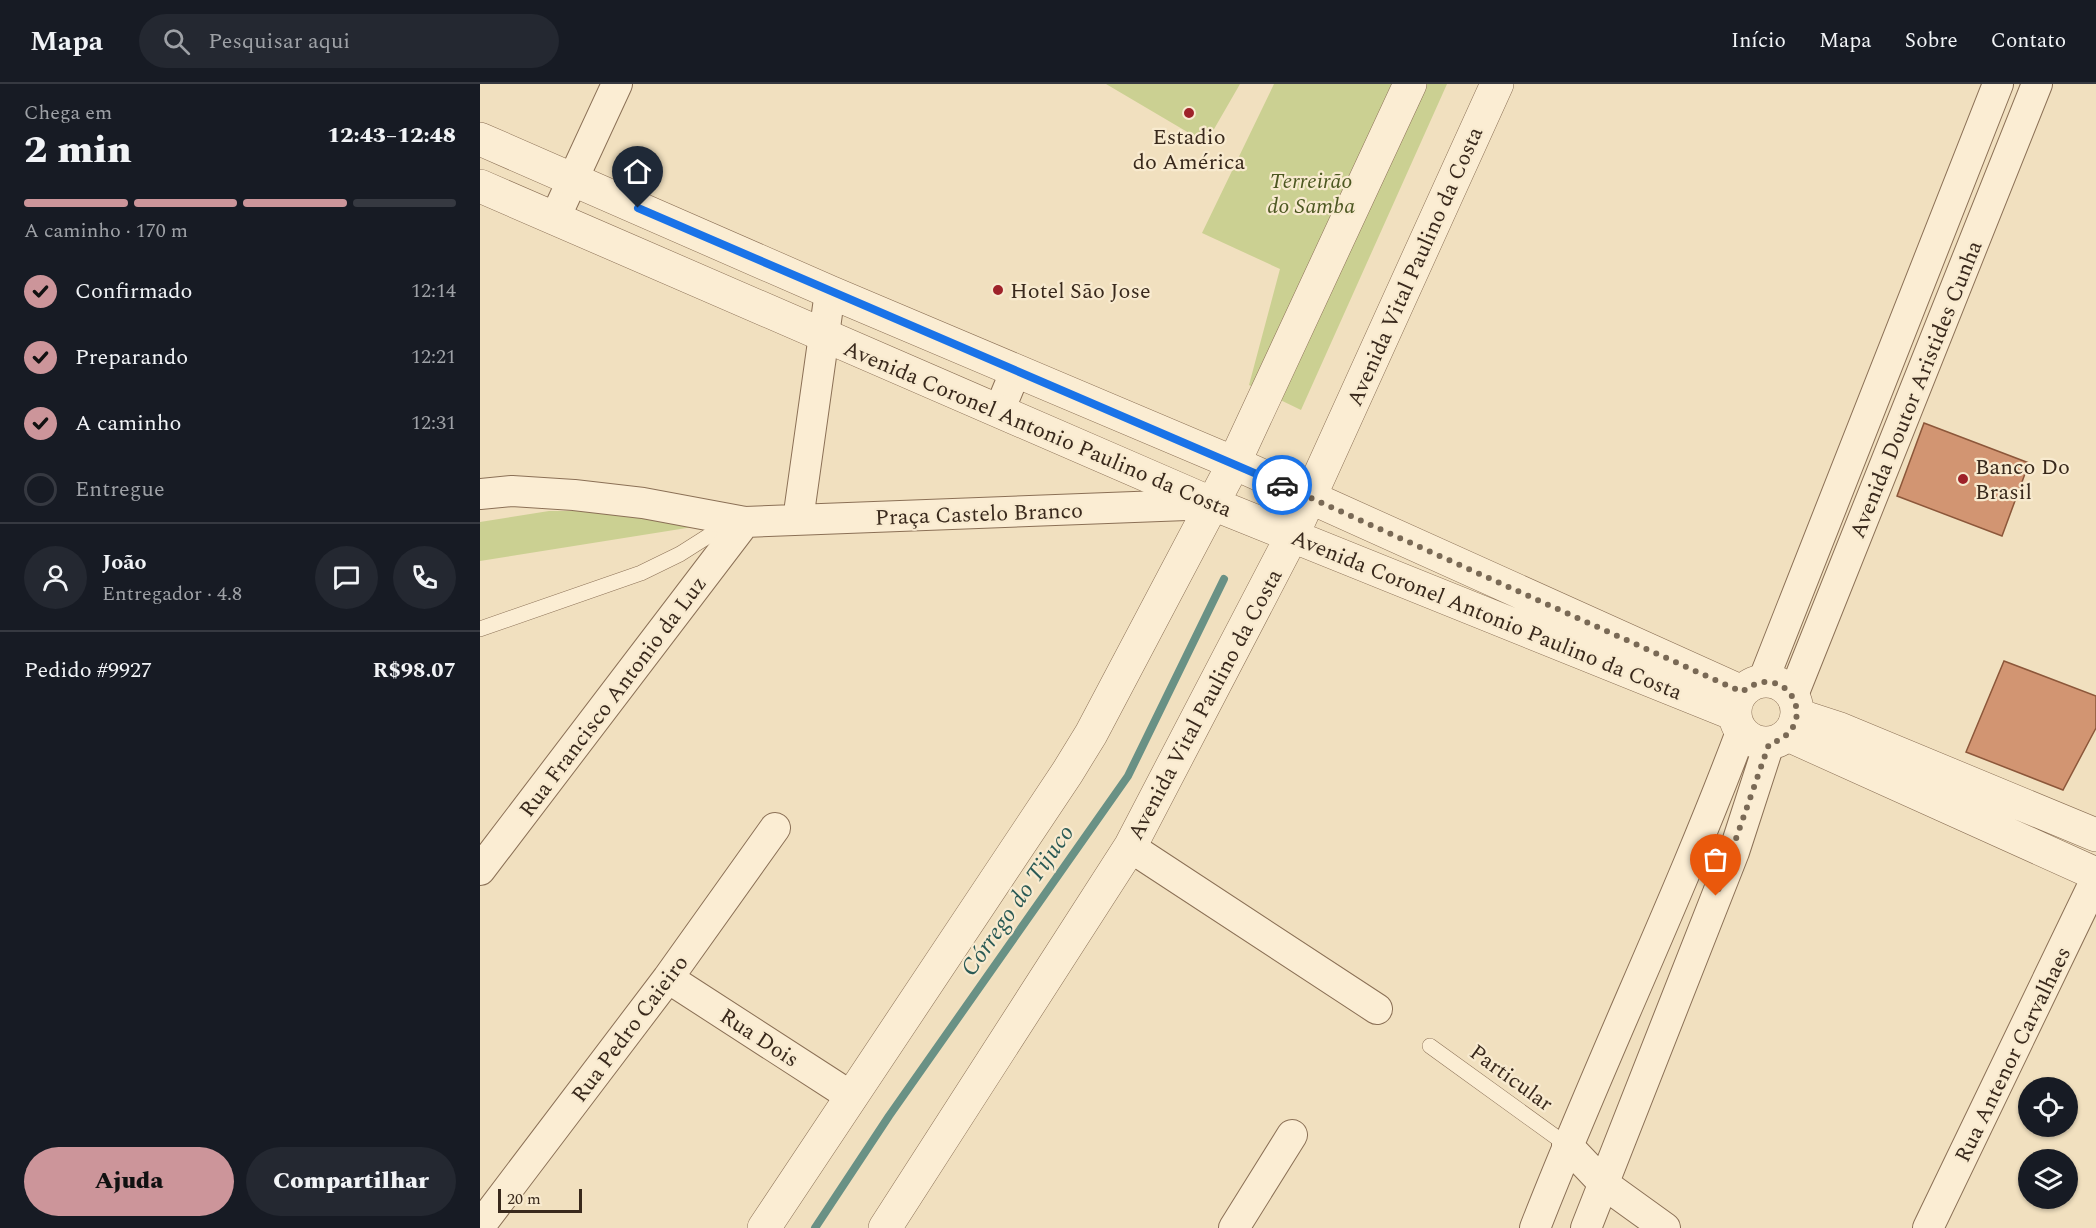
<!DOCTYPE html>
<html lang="pt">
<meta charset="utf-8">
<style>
:root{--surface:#171b24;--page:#242831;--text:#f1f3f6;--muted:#9ea1a6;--line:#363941;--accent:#cc959a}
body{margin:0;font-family:Spectral,serif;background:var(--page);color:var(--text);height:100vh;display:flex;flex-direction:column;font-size:22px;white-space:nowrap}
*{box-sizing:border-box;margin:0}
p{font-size:20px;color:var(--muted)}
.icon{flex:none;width:33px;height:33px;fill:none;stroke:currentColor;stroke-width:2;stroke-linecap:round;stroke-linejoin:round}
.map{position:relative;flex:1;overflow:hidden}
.side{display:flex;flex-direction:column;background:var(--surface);width:480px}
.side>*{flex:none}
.fabs{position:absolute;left:1538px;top:993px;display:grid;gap:12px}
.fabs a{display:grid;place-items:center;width:60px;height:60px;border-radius:50%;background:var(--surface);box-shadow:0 2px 4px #0004;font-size:30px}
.scale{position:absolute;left:18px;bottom:15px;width:84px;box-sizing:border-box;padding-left:6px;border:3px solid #39291c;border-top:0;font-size:16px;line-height:21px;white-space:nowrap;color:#39291c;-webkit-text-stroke:4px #f8eacf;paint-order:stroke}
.pin{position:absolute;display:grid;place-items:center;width:51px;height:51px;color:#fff;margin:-62px -26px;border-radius:50% 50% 50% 0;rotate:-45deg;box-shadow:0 0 6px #0007}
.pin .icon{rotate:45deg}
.courier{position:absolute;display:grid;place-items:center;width:60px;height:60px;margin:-30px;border:4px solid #1a73e8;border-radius:50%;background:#fff;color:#222;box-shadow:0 2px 8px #0007}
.summary em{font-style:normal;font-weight:800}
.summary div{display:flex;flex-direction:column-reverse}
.summary{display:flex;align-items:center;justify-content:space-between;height:102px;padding:0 24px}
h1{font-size:39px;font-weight:800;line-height:45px}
.bar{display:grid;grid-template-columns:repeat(4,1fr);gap:9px 6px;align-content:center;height:72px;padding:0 24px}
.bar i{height:8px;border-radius:4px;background:var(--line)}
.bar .active{background:var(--accent)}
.bar p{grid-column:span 4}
.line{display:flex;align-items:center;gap:15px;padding:0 24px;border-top:2px solid var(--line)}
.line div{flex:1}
.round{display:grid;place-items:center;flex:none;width:63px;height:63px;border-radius:32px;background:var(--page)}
ol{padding:0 24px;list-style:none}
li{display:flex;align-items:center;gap:18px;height:66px}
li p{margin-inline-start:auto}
li .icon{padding:6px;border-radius:50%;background:var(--accent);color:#111;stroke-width:4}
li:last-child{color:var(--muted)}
li i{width:33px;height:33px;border:3px solid var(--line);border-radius:50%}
.primary-button{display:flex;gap:12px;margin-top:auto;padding:12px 24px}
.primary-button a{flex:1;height:69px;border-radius:36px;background:var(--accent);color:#111;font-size:24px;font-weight:800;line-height:69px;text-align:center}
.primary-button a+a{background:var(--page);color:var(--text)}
header{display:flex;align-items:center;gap:36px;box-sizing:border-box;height:84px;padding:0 30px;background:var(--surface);border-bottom:2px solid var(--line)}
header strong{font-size:28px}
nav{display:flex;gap:33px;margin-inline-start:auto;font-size:21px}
.search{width:420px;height:54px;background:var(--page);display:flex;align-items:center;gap:15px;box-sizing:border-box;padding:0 21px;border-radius:33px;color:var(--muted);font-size:22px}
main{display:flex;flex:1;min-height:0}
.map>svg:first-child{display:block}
.green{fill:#cbd092}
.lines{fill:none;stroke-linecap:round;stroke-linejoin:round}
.stream{stroke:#699185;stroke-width:8}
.building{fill:#d29572;stroke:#8c573a;stroke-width:1.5}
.service-casing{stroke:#8b7056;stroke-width:16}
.minor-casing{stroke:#8b7056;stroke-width:32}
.tertiary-casing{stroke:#8b7056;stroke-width:34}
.service{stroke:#fbedd3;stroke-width:15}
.minor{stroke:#fbedd3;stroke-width:30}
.tertiary{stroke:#fbedd3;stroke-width:33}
.done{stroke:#796955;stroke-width:6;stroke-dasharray:0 10.8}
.route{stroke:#1a73e8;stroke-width:8}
.poi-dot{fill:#9e2229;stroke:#f8eacf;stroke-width:2}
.labels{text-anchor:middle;stroke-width:4.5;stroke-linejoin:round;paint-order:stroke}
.poi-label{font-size:22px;fill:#39291c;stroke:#f8eacf;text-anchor:start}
.park-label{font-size:22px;font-style:italic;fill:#4c5721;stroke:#f8eacf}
.street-label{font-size:22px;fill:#39291c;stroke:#f8eacf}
.water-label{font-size:24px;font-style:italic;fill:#2a5a55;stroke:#f8eacf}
</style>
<header>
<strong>Mapa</strong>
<div class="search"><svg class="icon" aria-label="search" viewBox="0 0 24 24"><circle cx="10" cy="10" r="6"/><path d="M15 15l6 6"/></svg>Pesquisar aqui</div>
<nav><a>Início</a><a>Mapa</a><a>Sobre</a><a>Contato</a></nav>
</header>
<main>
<section class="side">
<div class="summary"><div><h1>2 min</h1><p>Chega em</p></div><em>12:43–12:48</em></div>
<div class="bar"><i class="active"></i><i class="active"></i><i class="active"></i><i></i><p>A caminho · 170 m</p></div>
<ol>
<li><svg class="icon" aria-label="check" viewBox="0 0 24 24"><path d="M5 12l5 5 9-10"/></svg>Confirmado<p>12:14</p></li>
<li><svg class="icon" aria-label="check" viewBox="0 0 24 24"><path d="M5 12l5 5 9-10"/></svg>Preparando<p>12:21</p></li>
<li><svg class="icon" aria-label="check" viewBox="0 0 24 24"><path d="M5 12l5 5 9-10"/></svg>A caminho<p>12:31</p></li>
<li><i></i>Entregue</li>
</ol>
<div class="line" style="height:108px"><a class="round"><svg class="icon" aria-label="person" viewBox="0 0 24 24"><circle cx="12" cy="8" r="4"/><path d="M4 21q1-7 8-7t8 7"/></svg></a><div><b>João</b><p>Entregador · 4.8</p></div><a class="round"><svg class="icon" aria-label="chat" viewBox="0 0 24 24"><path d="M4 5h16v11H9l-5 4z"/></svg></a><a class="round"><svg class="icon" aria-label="phone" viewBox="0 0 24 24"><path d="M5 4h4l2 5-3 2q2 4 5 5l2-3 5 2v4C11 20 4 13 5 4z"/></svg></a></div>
<div class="line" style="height:78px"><div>Pedido #9927</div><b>R$98.07</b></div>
<div class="primary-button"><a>Ajuda</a><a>Compartilhar</a></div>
</section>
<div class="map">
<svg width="1616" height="1144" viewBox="0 0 1616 1144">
<rect width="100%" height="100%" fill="#f1e0bf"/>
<path class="green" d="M626,0H760L726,59Z
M794,0H967L821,326L769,301L800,185L722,149Z
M69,427H162L238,439L0,477V438Z"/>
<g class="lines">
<path class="stream" d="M335,1144L409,1032L648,692L744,495"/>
</g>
<path class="building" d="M1444,339L1549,379L1522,452L1417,412Z
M1524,577L1616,612V644L1583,706L1486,668Z"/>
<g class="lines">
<g class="service-casing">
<path id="service" d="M0,545L161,489L200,470L252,437
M950,962L1087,1061"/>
</g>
<g class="minor-casing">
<path id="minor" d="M75,134L137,0
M519,327L536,286
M0,410L32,407L94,411L163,419L265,438L733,420
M318,436L350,208
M1283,597L1518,0
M1313,611L1557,0
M650,763L897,925
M0,786L265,438
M188,894L372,1013
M1087,1061L1124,1100L1185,1144
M0,1142L188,894L295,744
M754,1144L812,1051
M1055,1144C1120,977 1198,816 1261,648
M1106,1144L1254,768L1289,660
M1448,1144L1616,795"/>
</g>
<g class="tertiary-casing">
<path id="tertiary" d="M0,55L350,208L754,379L1262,608
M0,102L733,420L1254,630
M1255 628a31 31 0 1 1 62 0a31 31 0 1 1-62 0Z
M1317,631L1360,645L1616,751
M1308,651L1616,790
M284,1144L587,689L611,650L754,379L930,0
M405,1144L650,763L813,450L1017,0"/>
</g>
<use href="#service" class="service"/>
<use href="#minor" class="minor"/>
<use href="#tertiary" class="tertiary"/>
</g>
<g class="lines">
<path class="done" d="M802,401L1262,608C1306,572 1345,643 1289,660L1236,812"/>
<path class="route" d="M158,124L802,401"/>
</g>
<g class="poi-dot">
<circle cx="709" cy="29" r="6"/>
<circle cx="518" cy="206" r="6"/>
<circle cx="1483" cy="395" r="6"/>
</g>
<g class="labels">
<g class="poi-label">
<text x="709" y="60" text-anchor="middle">Estadio<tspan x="709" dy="25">do América</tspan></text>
<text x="530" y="214">Hotel São Jose</text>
<text x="1495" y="390">Banco Do<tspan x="1495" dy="25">Brasil</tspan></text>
</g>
<g class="park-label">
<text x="831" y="104">Terreirão<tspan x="831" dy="25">do Samba</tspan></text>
</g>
<g class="street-label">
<text transform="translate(934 182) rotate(-66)" y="8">Avenida Vital Paulino da Costa</text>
<text transform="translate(1435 305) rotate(-68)" y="8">Avenida Doutor Aristides Cunha</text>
<text transform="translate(558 344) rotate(23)" y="8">Avenida Coronel Antonio Paulino da Costa</text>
<text transform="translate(499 429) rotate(-2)" y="8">Praça Castelo Branco</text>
<text transform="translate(1007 530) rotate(22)" y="8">Avenida Coronel Antonio Paulino da Costa</text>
<text transform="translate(132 612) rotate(-53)" y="8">Rua Francisco Antonio da Luz</text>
<text transform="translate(724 620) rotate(-62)" y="8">Avenida Vital Paulino da Costa</text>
<text transform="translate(149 944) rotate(-53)" y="8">Rua Pedro Caieiro</text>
<text transform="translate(280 953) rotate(33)" y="8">Rua Dois</text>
<text transform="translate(1532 970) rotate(-64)" y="8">Rua Antenor Carvalhaes</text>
<text transform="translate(1032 993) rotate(36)" y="8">Particular</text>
</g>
<g class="water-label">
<text transform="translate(537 816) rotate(-55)" y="8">Córrego do Tijuco</text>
</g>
</g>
</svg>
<div class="fabs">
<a><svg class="icon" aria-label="locate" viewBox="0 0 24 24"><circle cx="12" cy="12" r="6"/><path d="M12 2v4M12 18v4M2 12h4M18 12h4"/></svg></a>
<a><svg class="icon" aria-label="layers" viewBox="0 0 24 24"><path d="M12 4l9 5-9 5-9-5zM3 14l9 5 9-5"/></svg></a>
</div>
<div class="scale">20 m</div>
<div class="pin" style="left:1236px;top:812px;background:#ea580c"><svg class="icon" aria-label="bag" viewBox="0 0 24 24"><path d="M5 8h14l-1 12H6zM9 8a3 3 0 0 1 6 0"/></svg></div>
<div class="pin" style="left:158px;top:124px;background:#1f2937"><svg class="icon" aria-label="home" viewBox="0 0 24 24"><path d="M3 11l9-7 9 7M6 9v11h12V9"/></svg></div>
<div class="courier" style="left:802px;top:401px"><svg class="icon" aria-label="car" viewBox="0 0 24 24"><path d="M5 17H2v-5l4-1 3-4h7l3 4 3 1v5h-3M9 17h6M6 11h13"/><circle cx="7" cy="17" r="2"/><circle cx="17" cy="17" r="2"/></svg></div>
</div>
</main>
